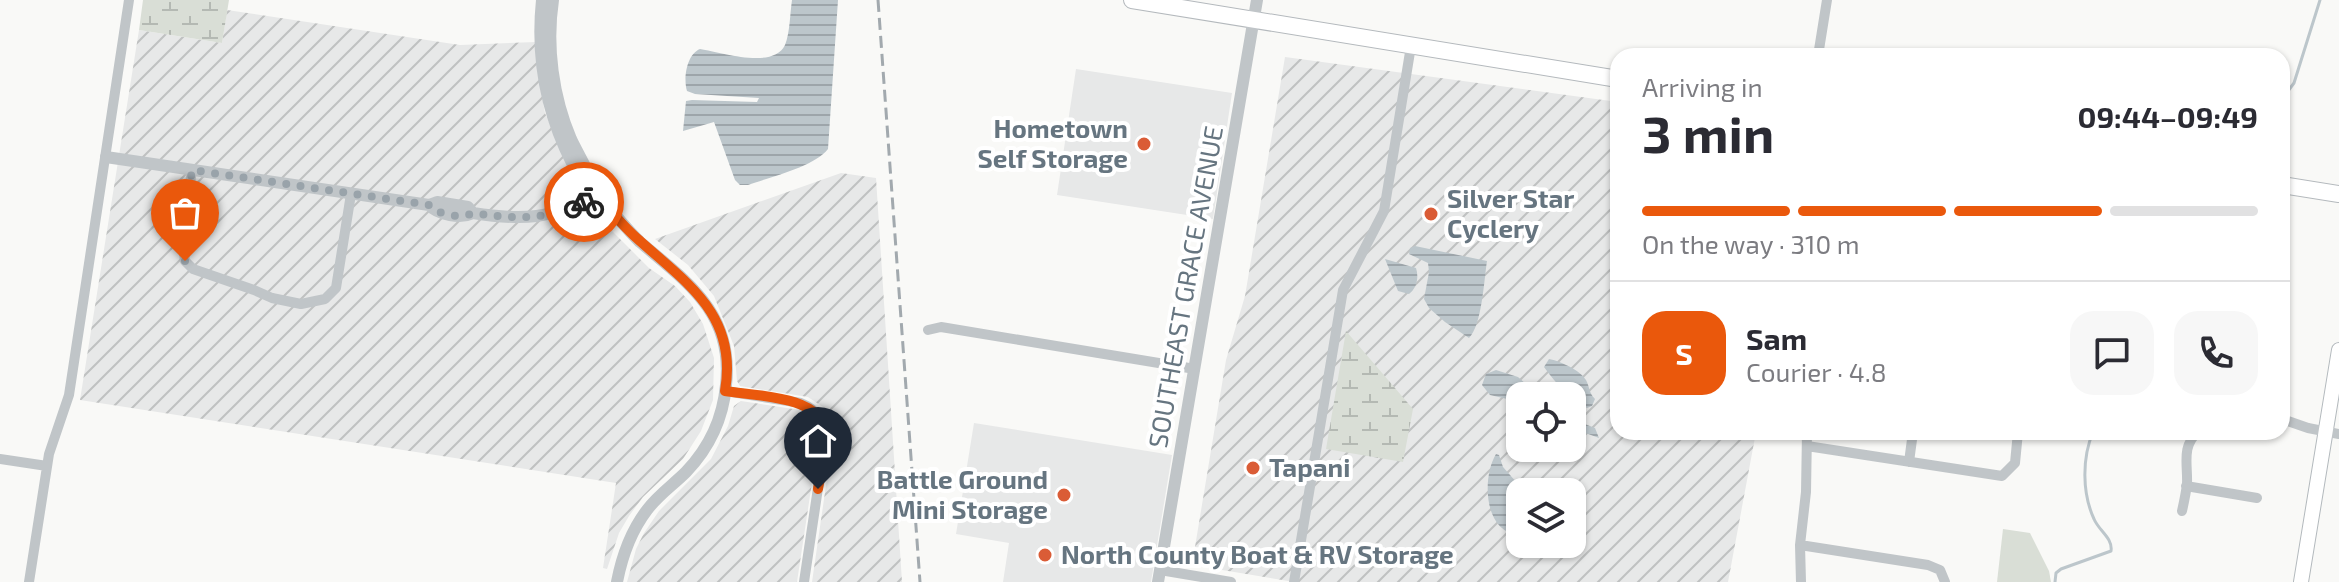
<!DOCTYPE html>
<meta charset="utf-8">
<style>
:root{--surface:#fff;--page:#f7f7f7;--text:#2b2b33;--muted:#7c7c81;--line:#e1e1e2;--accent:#ea580c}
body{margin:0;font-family:"Exo 2",sans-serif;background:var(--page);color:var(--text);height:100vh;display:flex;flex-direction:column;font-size:30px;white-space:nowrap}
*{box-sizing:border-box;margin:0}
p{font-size:26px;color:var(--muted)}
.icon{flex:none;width:44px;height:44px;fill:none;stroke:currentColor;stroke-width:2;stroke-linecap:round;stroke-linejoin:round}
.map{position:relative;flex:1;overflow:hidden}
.details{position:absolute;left:1610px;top:48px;width:680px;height:392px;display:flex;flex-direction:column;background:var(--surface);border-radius:24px;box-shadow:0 2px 6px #0004}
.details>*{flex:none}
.tools{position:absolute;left:1506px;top:382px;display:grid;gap:16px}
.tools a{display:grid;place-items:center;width:80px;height:80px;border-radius:16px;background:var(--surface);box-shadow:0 2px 6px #0004;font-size:40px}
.pin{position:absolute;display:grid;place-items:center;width:68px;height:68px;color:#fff;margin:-82px -34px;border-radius:50% 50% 50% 0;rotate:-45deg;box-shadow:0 0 8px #0007}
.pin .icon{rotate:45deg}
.courier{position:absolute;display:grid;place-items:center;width:80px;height:80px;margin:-40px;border:6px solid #ea580c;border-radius:50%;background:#fff;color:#222;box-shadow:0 2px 10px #0007}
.summary em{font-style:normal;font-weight:700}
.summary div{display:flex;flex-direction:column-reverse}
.summary{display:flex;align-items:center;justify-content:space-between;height:136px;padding:0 32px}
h1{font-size:52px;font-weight:700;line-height:60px}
.bar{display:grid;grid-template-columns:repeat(4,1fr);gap:12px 8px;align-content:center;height:96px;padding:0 32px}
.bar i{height:10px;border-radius:6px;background:var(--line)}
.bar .on{background:var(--accent)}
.bar p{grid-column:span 4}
.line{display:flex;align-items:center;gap:20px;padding:0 32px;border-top:2px solid var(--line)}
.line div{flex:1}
.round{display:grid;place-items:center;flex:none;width:84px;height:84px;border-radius:24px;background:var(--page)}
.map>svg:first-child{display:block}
.built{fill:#e7e8e8}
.industrial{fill:url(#industrial-furrows);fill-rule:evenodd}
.wetland{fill:url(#wetland-marsh)}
.park{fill:#d9ded6}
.water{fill:url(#water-rules)}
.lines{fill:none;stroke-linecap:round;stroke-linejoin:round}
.stream{stroke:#bcc6cb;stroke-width:3}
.secondary-casing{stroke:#b3b9bd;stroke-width:16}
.primary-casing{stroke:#b4b9bd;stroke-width:18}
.minor{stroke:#c0c5c8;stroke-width:10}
.tertiary{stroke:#c0c5c8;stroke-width:12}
.secondary{stroke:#fff;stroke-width:14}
.primary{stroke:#fff;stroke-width:16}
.rail{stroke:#a2a9ae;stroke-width:3;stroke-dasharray:12 6;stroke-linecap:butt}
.done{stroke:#99a3aa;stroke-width:8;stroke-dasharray:0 14.4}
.route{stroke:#ea580c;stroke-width:10}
.poi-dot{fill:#da5c36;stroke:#fff;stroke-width:3}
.labels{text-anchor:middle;stroke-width:8;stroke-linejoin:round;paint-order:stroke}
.poi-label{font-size:26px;font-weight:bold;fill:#667580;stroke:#fff;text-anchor:start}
.street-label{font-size:26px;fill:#667580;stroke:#fff}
</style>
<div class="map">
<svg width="2339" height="582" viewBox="0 0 2339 582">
<defs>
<pattern id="industrial-furrows" width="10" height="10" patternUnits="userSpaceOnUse" patternTransform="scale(2)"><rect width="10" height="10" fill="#e7e8e8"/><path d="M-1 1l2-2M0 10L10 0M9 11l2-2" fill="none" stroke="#bfc1c1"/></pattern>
<pattern id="wetland-marsh" width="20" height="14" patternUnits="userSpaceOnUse" patternTransform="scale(2)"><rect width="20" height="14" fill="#d9ded6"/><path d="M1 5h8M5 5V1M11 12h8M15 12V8" fill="none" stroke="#b4b9b3"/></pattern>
<pattern id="water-rules" width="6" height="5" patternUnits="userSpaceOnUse" patternTransform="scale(2)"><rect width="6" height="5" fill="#bcc6cb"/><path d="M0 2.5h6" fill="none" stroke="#9da5aa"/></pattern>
</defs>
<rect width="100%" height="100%" fill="#f9f9f7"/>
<path class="built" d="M1076,69L1232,93L1213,219L1057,195Z
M974,423L1172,455L1151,582H1003L1009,543L956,534Z"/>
<path class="industrial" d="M227,10L460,45L536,42L540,86L545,113L572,176L604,223L649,268L675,286L690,302L703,324L714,358L713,400L701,431L683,459L643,497L629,516L619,533L607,569L603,568L616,483L80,400L139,30L222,43Z
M1285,57L1618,102V432H1756L1728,582H1294L1192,565L1226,360L1245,296ZM1520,396H1572V448H1520ZM1520,492H1572V544H1520Z
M841,173L876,178L902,582H812L833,437L831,419L823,407L808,397L740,386L737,381L734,346L714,296L688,265L655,239Z
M741,401L800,410L810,416L818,427L819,436L797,582H627L636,549L644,533L659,511L711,459L728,426L734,406Z"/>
<path class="wetland" d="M143,0H229L222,43L139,30Z
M1346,331L1413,409L1403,462L1326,449Z"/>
<path class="park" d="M2003,529L2030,533L2049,571L2051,582H1997Z"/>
<path class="water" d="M792,0H838L828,149C814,167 770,177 748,185H740L735,180L714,122L683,131L686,101L692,100L757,102L759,98L695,94L687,91C683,78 687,54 700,49C721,52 773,70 785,45C790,33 790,13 792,0Z
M1415,246L1487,261C1484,280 1482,325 1469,338L1445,322L1429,308L1424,299L1429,272L1428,263L1409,254L1410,248Z
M1385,259L1416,268C1419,277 1417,288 1409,294L1398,291Z
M1549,359C1560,361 1580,370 1586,380C1590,388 1589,393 1595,399L1592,406L1587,408C1569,398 1557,385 1544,367Z
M1496,370L1518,377L1540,396H1520V402L1490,395L1482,385L1486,374Z
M1572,419L1595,428L1599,438L1572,428Z
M1496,454L1499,455L1503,467L1525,492H1520V535C1483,533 1482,477 1496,454Z"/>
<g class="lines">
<path class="stream" d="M2282,99L2294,83L2320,0
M2055,582L2056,573L2061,569L2111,551C2113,538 2099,531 2094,519C2082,493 2082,458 2093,432"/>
<g class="secondary-casing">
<path id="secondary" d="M2301,582L2339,350"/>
</g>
<g class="primary-casing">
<path id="primary" d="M1132,0L1618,79
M2282,185L2339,194"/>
</g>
<path class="minor" d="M1818,56L1827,0
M192,170L182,238L185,261L193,269L254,290L272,298L301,304L325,299L336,288L351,194
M928,330L941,327L1195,369
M725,391L801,403C818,410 826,423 825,441L804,582
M2282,419L2308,428L2339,434
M1807,446L2002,476L2015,463L2018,432
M0,459L47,466
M1909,462L1913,432
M2186,486L2257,498
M2182,511C2184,502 2186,493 2187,484C2188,465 2181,446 2198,432
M1800,545L1928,565L1940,570L1945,582
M1160,570L1231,582
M29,582L49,454L69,395L129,0
M1294,582L1343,290L1384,211L1411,46
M1801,582L1800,545L1806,492L1807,432"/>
<path class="tertiary" d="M542,0C536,58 546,113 573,165C577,173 582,185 588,191C591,193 596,194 599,197C613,211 625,228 640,242C687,282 734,313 726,385C723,418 709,448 686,472C673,485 658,495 647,510C631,531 622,556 617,582
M553,0C546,46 553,97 571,139C580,158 592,176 597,195
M106,157L429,205L437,202L468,207L473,213
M429,205C438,215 461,219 473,213C524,221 550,219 597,195
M1158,582L1257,0"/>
<use href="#secondary" class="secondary"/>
<use href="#primary" class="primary"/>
<path class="rail" d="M878,0L920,582"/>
</g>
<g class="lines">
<path class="done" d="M185,261L182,238L192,170L429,205C438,215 461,219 473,213C513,219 547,221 584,202"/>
<path class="route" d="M584,202L597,195C611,211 624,228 640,241C688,284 738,316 725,391C754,396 820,395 825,431C828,449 821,471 818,489"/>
</g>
<g class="poi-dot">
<circle cx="1144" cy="144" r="8"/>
<circle cx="1431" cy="214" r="8"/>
<circle cx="1253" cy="468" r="8"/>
<circle cx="1064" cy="495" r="8"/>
<circle cx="1045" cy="555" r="8"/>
</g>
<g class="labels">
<g class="poi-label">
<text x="1128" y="138" text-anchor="end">Hometown<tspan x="1128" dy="30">Self Storage</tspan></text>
<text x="1447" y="208">Silver Star<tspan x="1447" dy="30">Cyclery</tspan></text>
<text x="1269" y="477">Tapani</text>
<text x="1048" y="489" text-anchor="end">Battle Ground<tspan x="1048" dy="30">Mini Storage</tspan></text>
<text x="1061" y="564">North County Boat &amp; RV Storage</text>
</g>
<g class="street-label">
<text transform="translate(1186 287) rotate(-80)" y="9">SOUTHEAST GRACE AVENUE</text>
</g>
</g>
</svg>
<div class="tools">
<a><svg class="icon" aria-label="locate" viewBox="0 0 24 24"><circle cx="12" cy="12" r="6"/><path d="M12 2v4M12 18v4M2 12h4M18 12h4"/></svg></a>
<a><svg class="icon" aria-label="layers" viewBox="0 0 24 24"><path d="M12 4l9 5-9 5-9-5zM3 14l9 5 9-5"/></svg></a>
</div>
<div class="pin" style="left:185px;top:261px;background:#ea580c"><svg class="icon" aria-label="bag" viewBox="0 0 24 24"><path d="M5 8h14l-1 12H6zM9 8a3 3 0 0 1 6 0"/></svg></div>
<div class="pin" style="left:818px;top:489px;background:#1f2937"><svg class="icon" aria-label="home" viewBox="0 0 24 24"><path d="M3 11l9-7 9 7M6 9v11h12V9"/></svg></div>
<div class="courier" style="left:584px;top:202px"><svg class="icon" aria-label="bike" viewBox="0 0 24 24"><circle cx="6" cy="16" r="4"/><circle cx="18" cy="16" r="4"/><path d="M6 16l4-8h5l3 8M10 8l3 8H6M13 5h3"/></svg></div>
<section class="details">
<div class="summary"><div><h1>3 min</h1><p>Arriving in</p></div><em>09:44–09:49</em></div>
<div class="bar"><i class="on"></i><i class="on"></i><i class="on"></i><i></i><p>On the way · 310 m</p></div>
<div class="line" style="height:144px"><b class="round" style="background:var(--accent);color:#fff">S</b><div><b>Sam</b><p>Courier · 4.8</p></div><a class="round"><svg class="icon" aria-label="chat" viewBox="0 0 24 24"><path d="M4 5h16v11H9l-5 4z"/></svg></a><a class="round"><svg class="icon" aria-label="phone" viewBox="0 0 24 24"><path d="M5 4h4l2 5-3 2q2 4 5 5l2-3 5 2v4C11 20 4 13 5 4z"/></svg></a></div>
</section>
</div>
